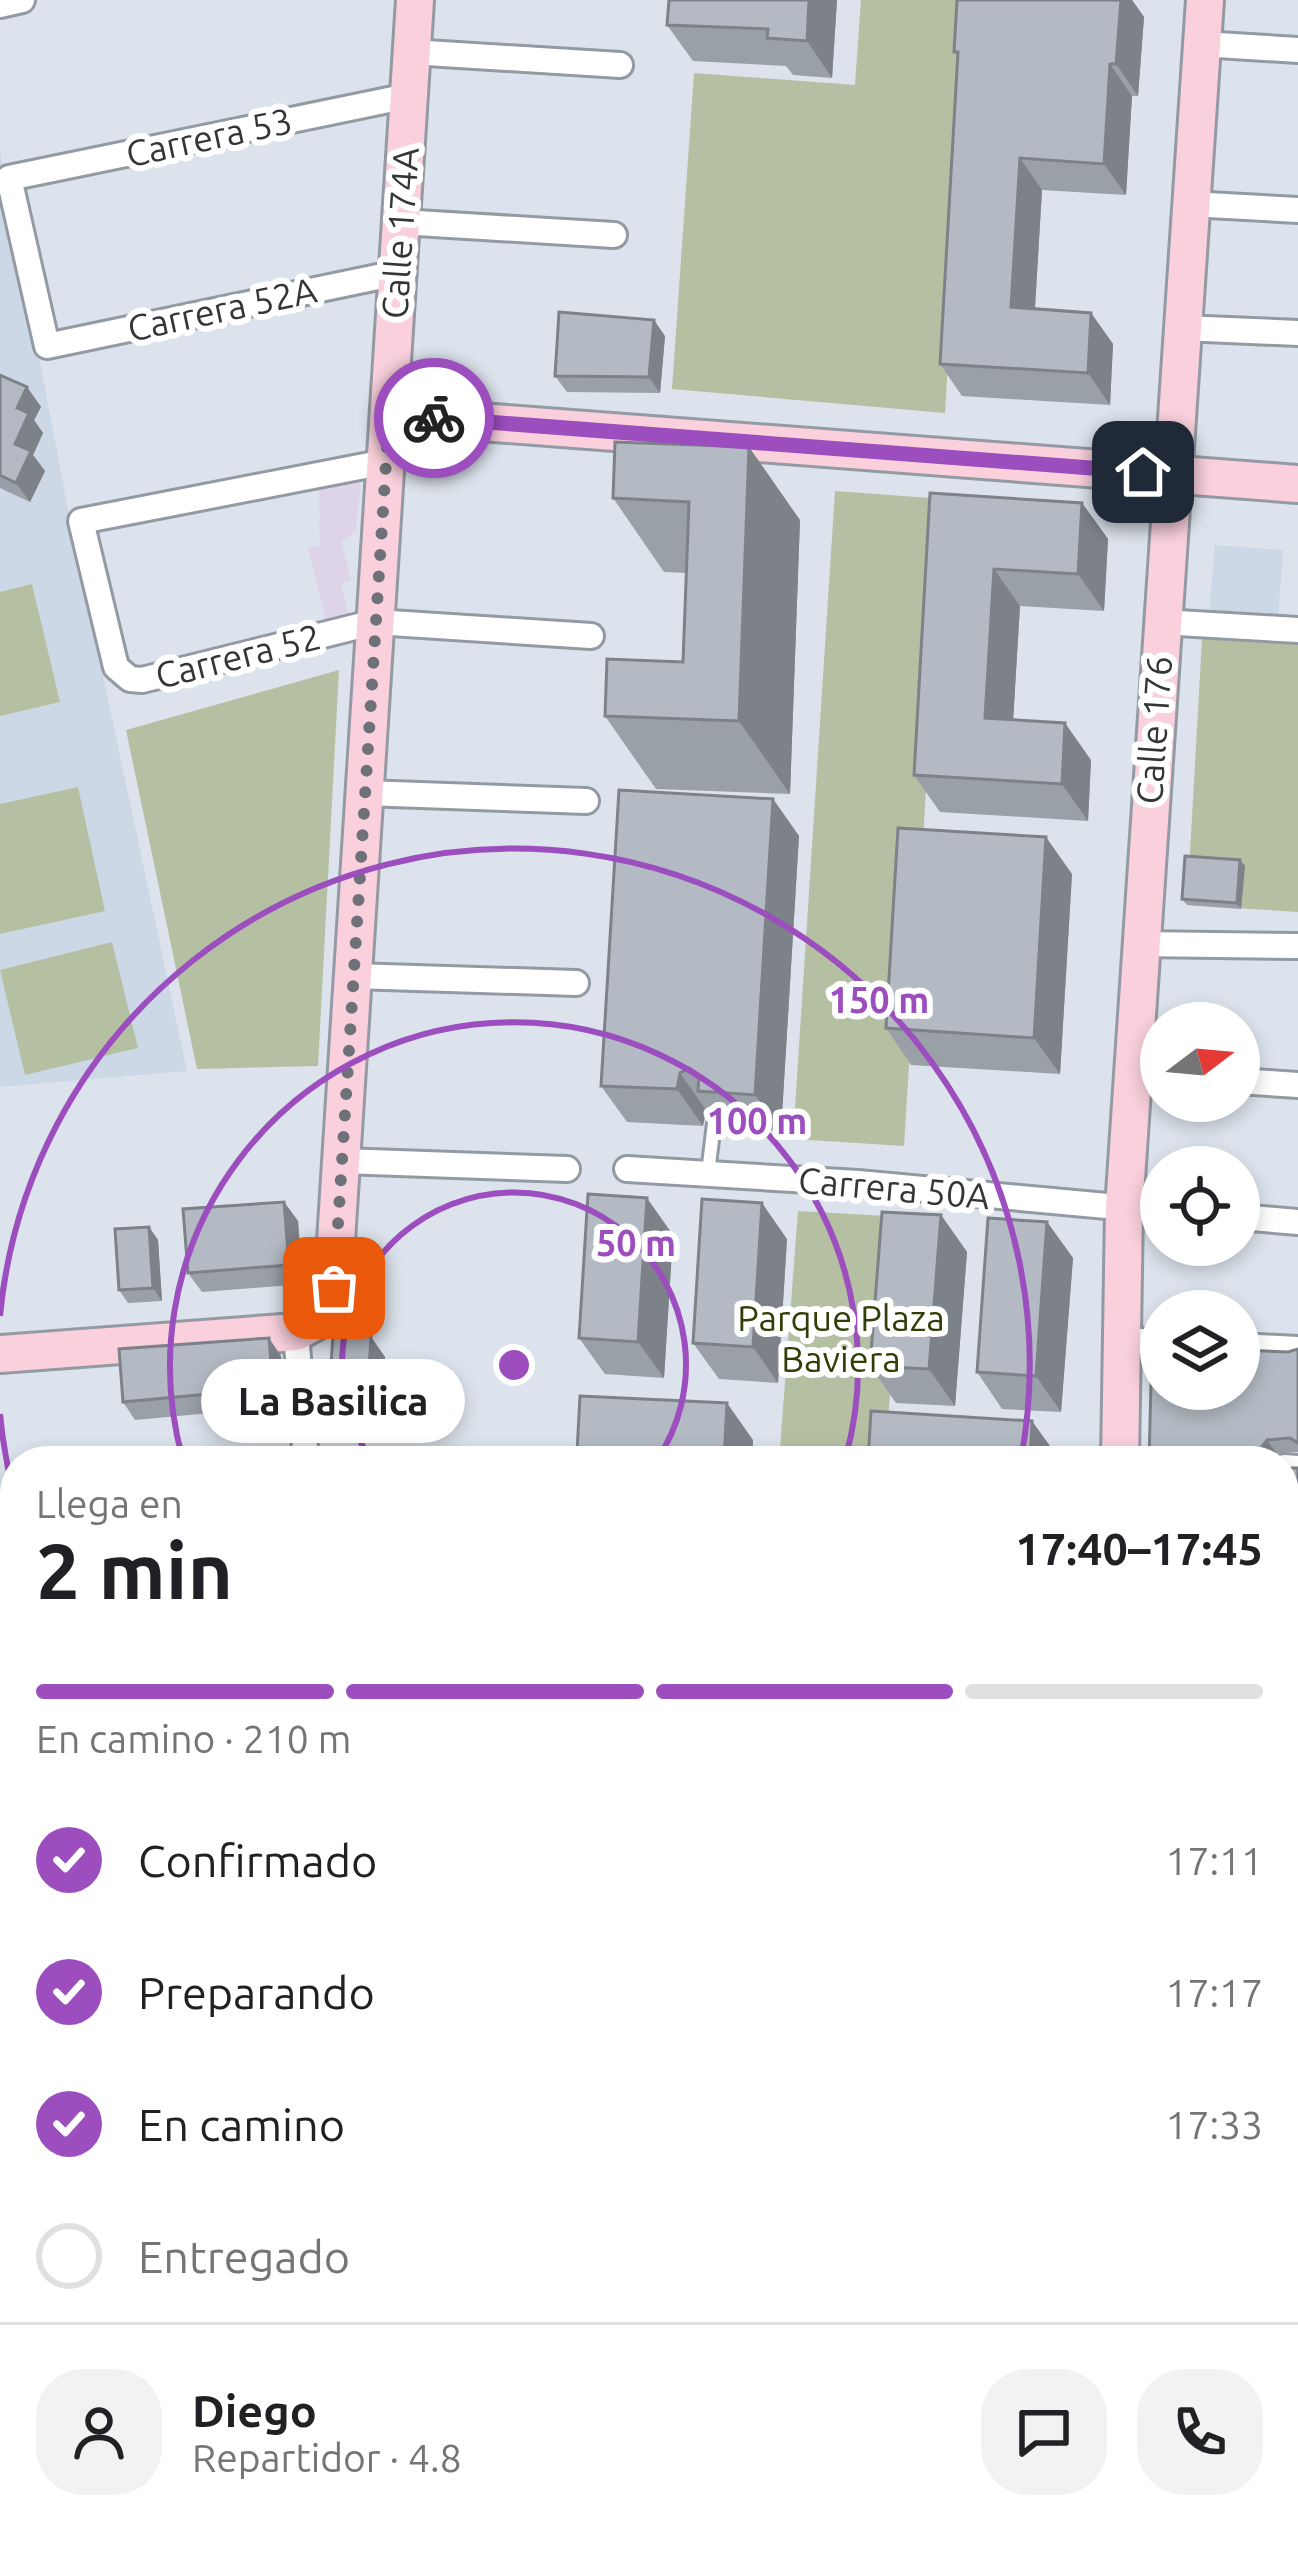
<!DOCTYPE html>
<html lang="es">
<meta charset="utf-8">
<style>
:root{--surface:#fff;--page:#f2f2f2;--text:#202124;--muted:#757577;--line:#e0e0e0;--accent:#9c4ebf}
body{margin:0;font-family:Ubuntu,sans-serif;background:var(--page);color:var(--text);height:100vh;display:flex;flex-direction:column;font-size:45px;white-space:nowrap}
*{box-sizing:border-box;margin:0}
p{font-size:39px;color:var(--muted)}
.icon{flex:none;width:66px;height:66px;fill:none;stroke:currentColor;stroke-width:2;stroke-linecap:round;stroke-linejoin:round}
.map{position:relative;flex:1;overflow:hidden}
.side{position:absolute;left:0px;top:1446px;width:1299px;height:1116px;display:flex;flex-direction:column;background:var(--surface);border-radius:48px 48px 0 0;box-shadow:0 6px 18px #0003}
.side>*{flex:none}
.needle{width:78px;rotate:74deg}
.buttons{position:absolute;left:1140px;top:1002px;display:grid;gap:24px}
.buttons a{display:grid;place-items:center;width:120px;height:120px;border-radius:50%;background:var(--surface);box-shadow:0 6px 18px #0003;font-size:60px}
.pin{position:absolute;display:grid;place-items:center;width:102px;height:102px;color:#fff;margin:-51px;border-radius:24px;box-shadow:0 6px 18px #0006}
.courier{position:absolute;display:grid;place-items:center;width:120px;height:120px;margin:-60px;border:9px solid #9c4ebf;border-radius:50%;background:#fff;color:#222;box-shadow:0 3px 15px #0007}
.bubble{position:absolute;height:84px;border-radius:42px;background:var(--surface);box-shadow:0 6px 18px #0003;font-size:39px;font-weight:700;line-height:84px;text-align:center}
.overview em{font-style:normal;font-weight:700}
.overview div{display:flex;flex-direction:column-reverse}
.overview{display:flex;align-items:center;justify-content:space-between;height:204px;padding:0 36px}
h1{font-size:78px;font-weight:700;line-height:90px}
.bar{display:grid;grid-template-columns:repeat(4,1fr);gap:18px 12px;align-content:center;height:144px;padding:0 36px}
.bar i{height:15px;border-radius:9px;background:var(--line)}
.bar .on{background:var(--accent)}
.bar p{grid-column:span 4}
.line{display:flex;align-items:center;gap:30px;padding:0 36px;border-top:3px solid var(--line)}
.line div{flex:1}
.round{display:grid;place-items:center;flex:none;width:126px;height:126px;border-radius:48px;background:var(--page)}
ol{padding:0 36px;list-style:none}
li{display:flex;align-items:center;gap:36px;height:132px}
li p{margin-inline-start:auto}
li .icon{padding:12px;border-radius:50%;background:var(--accent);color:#fff;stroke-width:4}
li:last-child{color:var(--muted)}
li i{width:66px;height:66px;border:6px solid var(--line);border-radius:50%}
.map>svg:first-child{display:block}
.commercial{fill:#ddd4e9}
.built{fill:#ccd8e6}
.green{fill:#b5c0a3}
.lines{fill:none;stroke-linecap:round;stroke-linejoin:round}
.lane-casing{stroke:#949aa3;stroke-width:18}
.street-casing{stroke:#949aa3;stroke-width:30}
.secondary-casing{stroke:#949aa3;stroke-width:42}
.highway-casing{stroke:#aa546b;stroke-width:51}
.lane{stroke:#fff;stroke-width:12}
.street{stroke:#fff;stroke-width:24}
.secondary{stroke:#f9d0db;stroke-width:36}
.highway{stroke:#ea6486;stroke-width:45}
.wall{fill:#9aa0a8}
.shaded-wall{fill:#7d8288}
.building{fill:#b3bac3;stroke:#7d8288;stroke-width:3}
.done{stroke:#6e7278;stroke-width:12;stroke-dasharray:0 21.6}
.route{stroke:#9c4ebf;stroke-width:15}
.ring{fill:none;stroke:#9c4ebf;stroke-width:6}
.labels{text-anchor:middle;stroke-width:12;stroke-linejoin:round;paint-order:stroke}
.street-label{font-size:36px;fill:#333539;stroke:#fff}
.park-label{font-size:36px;fill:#303f07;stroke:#fff}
.centre{fill:#9c4ebf;stroke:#fff;stroke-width:6}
.ring-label{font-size:36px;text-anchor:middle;font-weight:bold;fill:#9c4ebf;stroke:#fff;stroke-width:12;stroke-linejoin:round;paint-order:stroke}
</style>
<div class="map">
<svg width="1298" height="2562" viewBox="0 0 1298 2562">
<rect width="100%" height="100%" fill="#dce3ec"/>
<path class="commercial" d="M361,475L356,531L341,542L351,580L341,584L349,617L327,626L308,548L320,545L319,484Z"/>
<path class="built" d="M0,151L71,525L187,1071L0,1087Z
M1215,545L1283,550L1278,622L1209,618Z"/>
<path class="green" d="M861,0H969L945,413L672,389L694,73L855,85Z
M835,491L944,499L904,1146L793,1139Z
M32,584L60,702L0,716V592Z
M1202,639L1298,643V912L1187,905Z
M339,670L318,1066L197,1069L126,730Z
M78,787L105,911L0,934V804Z
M112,942L138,1048L25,1075L0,970Z
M798,1211L903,1217L885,1461H779Z
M15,1658V2085L0,2086V1659Z
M1284,2449H1298V2554L1259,2562H1118L1122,2547H1284Z
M878,2547H1085L1072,2562H879Z"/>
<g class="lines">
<g class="lane-casing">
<path id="lane" d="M708,1173L715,1115
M1284,2435L1298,2434
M0,2537L15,2536
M534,2562L709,2547
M1094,2562L1101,2547"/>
</g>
<g class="street-casing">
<path id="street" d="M0,5L22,0
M1201,44L1298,50
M411,52L620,65
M1190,204L1298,210
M401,222L614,235
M397,273L47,346L9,178L408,96
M1182,328L1298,333
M385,462L81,521L116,667L130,679L142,680L375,622L591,636
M1161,622L1298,630
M365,793L586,801
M1140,944L1298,946
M353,976L576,983
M1239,1081L1298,1085
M342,1161L567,1169
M627,1169L858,1183L1161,1211
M1239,1217L1298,1222
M296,1332L306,1461
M1120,1340L1161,1342
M1239,1346L1298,1349
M1284,1467L1298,1468
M1284,1592H1298
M0,1641L15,1640
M1284,1743H1298
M1284,1876H1298
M1284,1999H1298
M0,2095L15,2093
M1284,2132H1298"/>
</g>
<g class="secondary-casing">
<path id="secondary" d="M389,415L1298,484
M0,1354L296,1332L322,1318L333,1288L415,0
M1120,1461L1124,1209L1205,0"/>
</g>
<g class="highway-casing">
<path id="highway" d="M1284,2367L1298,2366
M0,2475L15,2474"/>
</g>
<use href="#lane" class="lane"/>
<use href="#street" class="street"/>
<use href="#secondary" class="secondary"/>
<use href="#highway" class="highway"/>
</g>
<path class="wall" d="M837,0L832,78L793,75L786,66L693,61L667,25Z
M957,0H1132L1144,17L1138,96H1132L1126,195L1042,190L1035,309L1091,313L1113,344L1110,405L962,396L940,364L958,58L954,52Z
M665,336L660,393L567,392L555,376Z
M0,375L27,387L41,407L34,420L43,433L33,455L45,471L30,502L0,488Z
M615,442L800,520L790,794L656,789L605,716L683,662L687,573L664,572L613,498Z
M930,493L1082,503L1108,539L1104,611L1020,606L1013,720L1091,760L1088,821L940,812L914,775Z
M773,799L799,836L781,1131L724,1127L710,1107L706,1110L703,1126L627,1122L601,1086Z
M1240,860L1245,866L1241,909L1187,905L1182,899Z
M1072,874L1060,1074L911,1065L886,1028Z
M284,1202L298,1221L303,1284L202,1292L188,1273Z
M941,1215L967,1252L955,1406L896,1403L870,1366Z
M1047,1222L1073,1258L1061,1412L1002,1409L977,1372Z
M149,1227L158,1240L162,1301L128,1303L119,1290Z
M673,1235L664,1378L605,1374L579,1338Z
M787,1239L778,1383L719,1379L693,1343Z
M371,1337L385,1357L380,1419L342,1416L329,1397Z
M1298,1349V1452L1276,1453L1270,1461H1149L1161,1389Z
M281,1356L285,1406L135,1420L123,1402Z
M753,1440L752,1461H583L577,1452Z
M1284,1468H1298V1576L1284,1577Z
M1298,1589V1711L1284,1710V1595H1289Z
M1298,1742V1859L1284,1861V1746H1290Z
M1284,1876H1298V1982L1284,1984Z
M1284,1999H1298V2113H1284Z
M15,2338V2376L0,2377V2339Z
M56,2547H606L478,2558L479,2562H48Z"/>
<path class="shaded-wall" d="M809,0H837L832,78L807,41Z
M1121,0H1132L1144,17L1138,96L1116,64Z
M1110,64L1132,96L1126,195L1104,164Z
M1020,158L1042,190L1033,339L1011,307Z
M1091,313L1113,344L1110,405L1088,373Z
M654,320L665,336L660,393L649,377Z
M27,387L41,407L34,420L43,433L33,455L45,471L30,502L16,483L17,408Z
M749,447L800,520L790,794L739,721Z
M1082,503L1108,539L1104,611L1078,574Z
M994,569L1020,606L1011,755L985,718Z
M1065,723L1091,760L1088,821L1062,784Z
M773,799L799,836L781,1131L755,1095Z
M1046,837L1072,874L1060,1074L1034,1038Z
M1240,860L1245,866L1241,909L1237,903Z
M680,1073L706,1110L703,1126L677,1089Z
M647,1198L673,1235L664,1378L638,1342Z
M284,1202L298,1221L303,1284L289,1265Z
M762,1203L787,1239L778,1383L753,1347Z
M941,1215L967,1252L955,1406L929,1369Z
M1047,1222L1073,1258L1061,1412L1036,1376Z
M149,1227L158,1240L162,1301L153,1288Z
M371,1337L385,1357L380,1419L367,1399Z
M269,1338L281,1356L285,1406L273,1388Z
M727,1403L753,1440L752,1461L724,1460Z
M1032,1421L1058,1457V1461H1030Z
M1267,1440L1276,1453L1270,1461H1262L1259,1451Z
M462,2547H471L478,2558L479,2562H463Z"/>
<path class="building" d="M669,0H809L807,41L767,38L768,29L667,25Z
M957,0H1121L1116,64H1110L1104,164L1020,158L1011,307L1091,313L1088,373L940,364L958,52H954Z
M559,312L654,320L649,377L555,376Z
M0,375L27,387L17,408L29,413L15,444L31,451L16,483L0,475Z
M615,442L749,447L739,721L605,716L607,659L683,662L689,502L613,498Z
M930,493L1082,503L1078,574L994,569L985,718L1065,723L1062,784L914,775Z
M619,790L773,799L755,1095L698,1091L699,1075L689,1068L680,1073L677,1089L601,1086Z
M898,828L1046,837L1034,1038L886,1028Z
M1185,856L1240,860L1237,903L1182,899Z
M588,1194L647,1198L638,1342L579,1338Z
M702,1199L762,1203L753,1347L693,1343Z
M284,1202L289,1265L188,1273L183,1209Z
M882,1212L941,1215L929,1369L870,1366Z
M988,1218L1047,1222L1036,1376L977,1372Z
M149,1227L153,1288L119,1290L115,1229Z
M333,1334L371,1337L367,1399L329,1397Z
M269,1338L273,1388L123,1402L119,1349Z
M1161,1339V1389H1239V1350L1288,1352L1298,1349V1443L1290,1438L1267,1440L1259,1451L1262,1461H1149L1152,1345Z
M580,1396L727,1403L724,1460L577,1452Z
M871,1411L1032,1421L1030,1461H868Z
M1284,1468H1298V1567L1289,1562L1284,1563Z
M1298,1589V1699L1284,1698V1595H1289Z
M1298,1742V1851L1289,1846L1284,1847V1746H1290Z
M1284,1876H1298V1974L1289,1969L1284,1970Z
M1284,1999H1298V2100H1284Z
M15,2338V2362L0,2363V2339Z
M56,2547H290L106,2562H48Z
M353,2547H462L463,2562H354Z
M763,2557L760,2562H697Z"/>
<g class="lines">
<path class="done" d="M334,1288L389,415L434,418"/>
<path class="route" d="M434,418L1143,472"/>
</g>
<g class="ring">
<path d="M371 1460A172 172 0 1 1 657 1460"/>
<path d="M183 1460A344 344 0 1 1 845 1460"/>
<path d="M14 1494A516 516 0 0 1 0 1414M0 1316A516 516 0 1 1 1021 1459"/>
</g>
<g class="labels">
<g class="street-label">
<text transform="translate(209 137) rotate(-12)" y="13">Carrera 53</text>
<text transform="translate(400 233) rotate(-86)" y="13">Calle 174A</text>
<text transform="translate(222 309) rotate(-12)" y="13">Carrera 52A</text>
<text transform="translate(238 656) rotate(-14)" y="13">Carrera 52</text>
<text transform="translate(1154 730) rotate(-86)" y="13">Calle 176</text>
<text transform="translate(894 1188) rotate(5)" y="13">Carrera 50A</text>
</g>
<g class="park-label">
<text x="841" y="1331">Parque Plaza<tspan x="841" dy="41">Baviera</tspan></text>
</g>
</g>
<circle cx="514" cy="1365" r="18" class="centre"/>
<g class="ring-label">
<text x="879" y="1013">150 m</text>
<text x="757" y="1134">100 m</text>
<text x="636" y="1256">50 m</text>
</g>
</svg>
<div class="buttons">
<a><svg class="needle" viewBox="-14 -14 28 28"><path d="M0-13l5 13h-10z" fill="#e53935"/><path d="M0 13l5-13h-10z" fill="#757577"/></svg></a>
<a><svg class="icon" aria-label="locate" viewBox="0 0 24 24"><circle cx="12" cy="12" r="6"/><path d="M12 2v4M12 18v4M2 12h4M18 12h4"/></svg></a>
<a><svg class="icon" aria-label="layers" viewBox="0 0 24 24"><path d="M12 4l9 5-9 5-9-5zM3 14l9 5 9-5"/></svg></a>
</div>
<div class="pin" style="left:334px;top:1288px;background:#ea580c"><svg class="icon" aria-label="bag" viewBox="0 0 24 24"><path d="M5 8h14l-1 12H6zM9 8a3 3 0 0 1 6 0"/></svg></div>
<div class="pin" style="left:1143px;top:472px;background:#1f2937"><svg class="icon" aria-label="home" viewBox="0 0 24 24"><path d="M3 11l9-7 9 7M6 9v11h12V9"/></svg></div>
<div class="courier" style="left:434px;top:418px"><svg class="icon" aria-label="bike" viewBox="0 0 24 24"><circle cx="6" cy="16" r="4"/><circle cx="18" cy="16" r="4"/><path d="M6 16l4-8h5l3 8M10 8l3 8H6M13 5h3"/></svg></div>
<div class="bubble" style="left:201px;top:1359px;width:264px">La Basilica</div>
<section class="side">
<div class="overview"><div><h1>2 min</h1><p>Llega en</p></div><em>17:40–17:45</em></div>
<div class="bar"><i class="on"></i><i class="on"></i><i class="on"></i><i></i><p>En camino · 210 m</p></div>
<ol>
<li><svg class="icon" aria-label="check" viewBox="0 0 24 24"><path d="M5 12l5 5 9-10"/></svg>Confirmado<p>17:11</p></li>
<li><svg class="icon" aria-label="check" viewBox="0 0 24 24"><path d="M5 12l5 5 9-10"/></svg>Preparando<p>17:17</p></li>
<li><svg class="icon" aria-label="check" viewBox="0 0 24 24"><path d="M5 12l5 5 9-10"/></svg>En camino<p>17:33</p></li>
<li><i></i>Entregado</li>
</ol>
<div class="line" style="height:216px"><a class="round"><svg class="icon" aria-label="person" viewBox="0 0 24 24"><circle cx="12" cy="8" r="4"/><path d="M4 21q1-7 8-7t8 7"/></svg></a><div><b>Diego</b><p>Repartidor · 4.8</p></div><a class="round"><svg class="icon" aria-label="chat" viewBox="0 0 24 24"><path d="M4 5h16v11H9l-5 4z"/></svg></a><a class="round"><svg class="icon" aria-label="phone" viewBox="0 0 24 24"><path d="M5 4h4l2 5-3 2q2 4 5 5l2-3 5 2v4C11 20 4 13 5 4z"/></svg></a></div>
</section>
</div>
